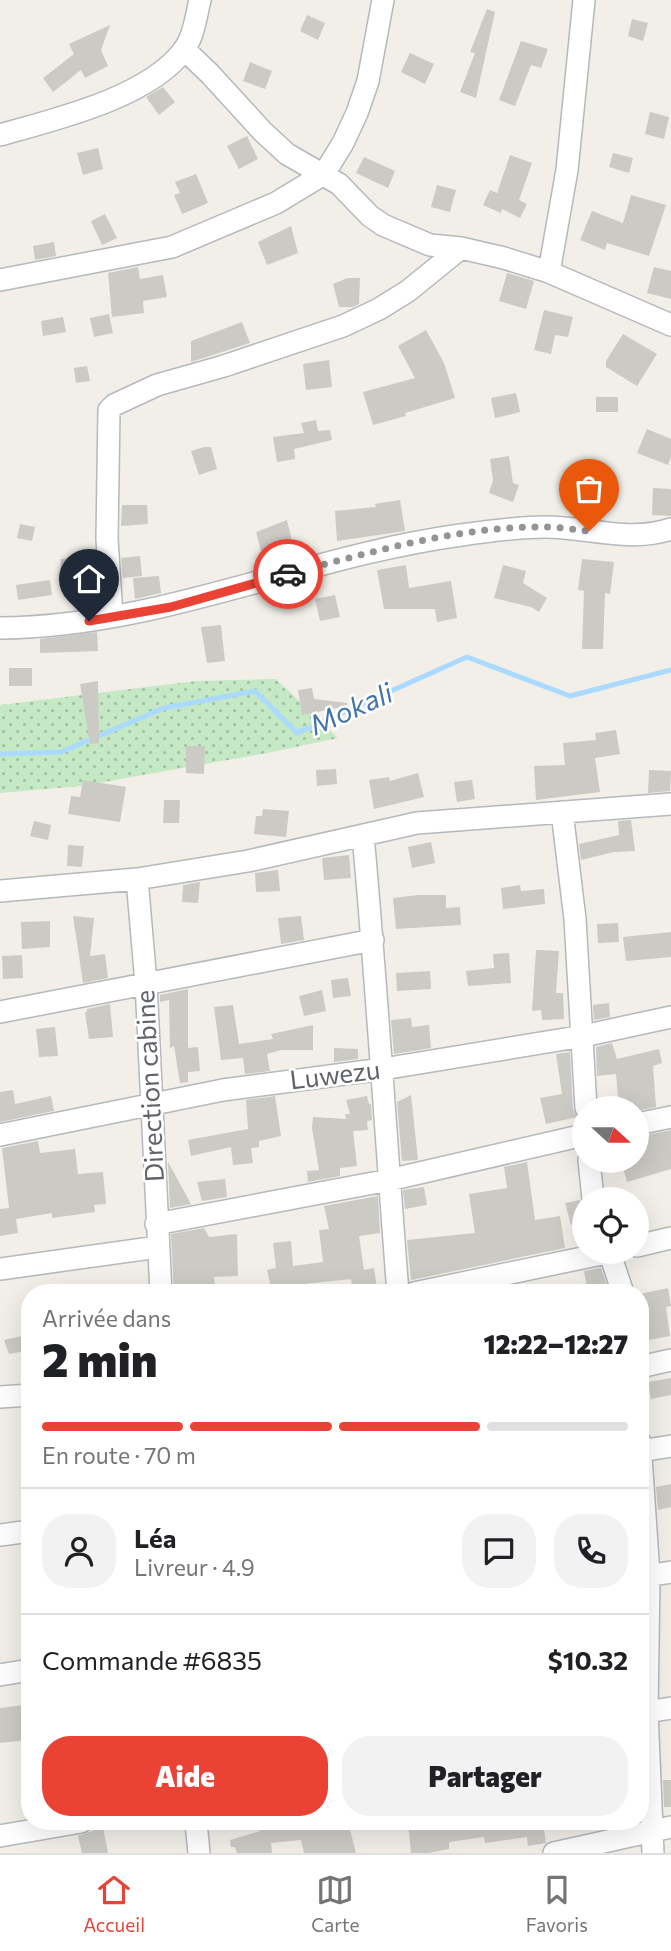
<!DOCTYPE html>
<html lang="fr">
<meta charset="utf-8">
<style>
:root{--surface:#fff;--page:#f2f2f2;--text:#202124;--muted:#757577;--line:#e0e0e0;--accent:#ea4335}
body{margin:0;font-family:Commissioner,sans-serif;background:var(--page);color:var(--text);height:100vh;display:flex;flex-direction:column;font-size:26px;white-space:nowrap}
*{box-sizing:border-box;margin:0}
p{font-size:23px;color:var(--muted)}
.icon{flex:none;width:38px;height:38px;fill:none;stroke:currentColor;stroke-width:2;stroke-linecap:round;stroke-linejoin:round}
.map{position:relative;flex:1;overflow:hidden}
.sheet{position:absolute;left:21px;top:1284px;width:628px;height:546px;display:flex;flex-direction:column;background:var(--surface);border-radius:28px;box-shadow:0 7px 28px #0002}
.sheet>*{flex:none}
.needle{width:46px;rotate:111deg}
.fabs{position:absolute;left:572px;top:1096px;display:grid;gap:14px}
.fabs a{display:grid;place-items:center;width:77px;height:77px;border-radius:50%;background:var(--surface);box-shadow:0 7px 28px #0002;font-size:35px}
.pin{position:absolute;display:grid;place-items:center;width:60px;height:60px;color:#fff;margin:-72px -30px;border-radius:50% 50% 50% 0;rotate:-45deg;box-shadow:0 0 7px #0007}
.pin .icon{rotate:45deg}
.courier{position:absolute;display:grid;place-items:center;width:70px;height:70px;margin:-35px;border:5px solid #ea4335;border-radius:50%;background:#fff;color:#222;box-shadow:0 2px 9px #0007}
.headline em{font-style:normal;font-weight:800}
.headline div{display:flex;flex-direction:column-reverse}
.headline{display:flex;align-items:center;justify-content:space-between;height:119px;padding:0 21px}
h1{font-size:46px;font-weight:800;line-height:52px}
.bar{display:grid;grid-template-columns:repeat(4,1fr);gap:10px 7px;align-content:center;height:84px;padding:0 21px}
.bar i{height:9px;border-radius:5px;background:var(--line)}
.bar .on{background:var(--accent)}
.bar p{grid-column:span 4}
.line{display:flex;align-items:center;gap:18px;padding:0 21px;border-top:2px solid var(--line)}
.line div{flex:1}
.round{display:grid;place-items:center;flex:none;width:74px;height:74px;border-radius:28px;background:var(--page)}
.cta{display:flex;gap:14px;margin-top:auto;padding:14px 21px}
.cta a{flex:1;height:80px;border-radius:28px;background:var(--accent);color:#fff;font-size:28px;font-weight:800;line-height:80px;text-align:center}
.cta a+a{background:var(--page);color:var(--text)}
.dock{display:flex;justify-content:space-around;align-items:center;height:98px;border-top:2px solid var(--line);background:var(--surface);font-size:19px;color:var(--muted)}
.dock a{display:grid;justify-items:center;gap:4px}
.dock .on{color:var(--accent)}
.map>svg:first-child{display:block}
.garden{fill:url(#garden-dots)}
.lines{fill:none;stroke-linecap:round;stroke-linejoin:round}
.stream{stroke:#aadaff;stroke-width:5}
.building{fill:#cccac5}
.minor-casing{stroke:#b5b8bc;stroke-width:24}
.minor{stroke:#fff;stroke-width:21}
.done{stroke:#929495;stroke-width:7;stroke-dasharray:0 12.6}
.route{stroke:#ea4335;stroke-width:9}
.labels{text-anchor:middle;stroke-width:5;stroke-linejoin:round;paint-order:stroke}
.street-label{font-size:26px;fill:#5f6368;stroke:#fff}
.water-label{font-size:28px;font-style:italic;fill:#4174aa;stroke:#fff}
</style>
<div class="map">
<svg width="671" height="1853" viewBox="0 0 671 1853">
<defs>
<pattern id="garden-dots" width="8" height="8" patternUnits="userSpaceOnUse" patternTransform="scale(1.75)"><rect width="8" height="8" fill="#c5e8c5"/><path d="M2 2h.1M6 6h.1" fill="none" stroke="#a3c0a4" stroke-width="1.8" stroke-linecap="round"/></pattern>
</defs>
<rect width="100%" height="100%" fill="#f1efe8"/>
<path class="garden" d="M276,679L338,738L267,753L81,786L0,793V705L196,681Z"/>
<g class="lines">
<path class="stream" d="M0,754L61,752L164,708L255,691L297,733L467,657L570,696L671,670"/>
</g>
<path class="building" d="M487,9L495,12L476,98L460,92L475,53L470,52Z
M307,15L325,23L318,40L300,31Z
M632,19L648,23L643,41L628,36Z
M110,25L101,50L108,66L85,78L81,70L53,92L43,78L74,54L69,44Z
M521,41L548,49L541,68L531,65L515,106L499,100Z
M410,53L434,64L425,84L401,72Z
M250,62L272,71L265,89L243,81Z
M163,87L175,102L159,115L146,97Z
M650,112L669,117L664,139L645,134Z
M247,136L258,159L239,169L227,146Z
M98,148L103,169L83,175L77,153Z
M613,153L633,158L629,173L609,167Z
M510,155L532,163L519,200L527,204L520,218L502,209L501,213L483,205L490,190L497,193Z
M364,157L395,171L388,188L356,173Z
M196,174L208,203L182,214L174,195L180,193L175,182Z
M437,185L456,190L450,212L431,207Z
M631,195L666,205L649,256L607,243L605,250L580,240L592,211L623,223Z
M105,214L117,238L102,245L91,221Z
M291,226L298,253L267,265L258,242Z
M54,242L56,256L35,260L33,246Z
M138,267L140,279L163,275L167,297L143,301L144,313L112,317L108,273Z
M654,267L671,271V299L647,293Z
M507,273L534,281L526,309L499,301Z
M347,278H360L359,304L352,307H339L333,284Z
M544,310L573,317L568,337L555,335L551,354L534,350Z
M109,314L113,333L94,337L90,318Z
M63,317L66,332L43,336L41,321Z
M242,322L250,343L191,362V341Z
M426,330L444,363L455,398L405,413L406,416L373,425L363,392L415,378L398,346Z
M623,334L657,354L637,386L606,367V361Z
M329,360L332,387L306,390L303,364Z
M87,366L90,381L76,383L74,368Z
M516,393L520,412L495,418L491,398Z
M596,397H618V412H596Z
M316,420L318,431L330,430L332,440L294,449L295,459L277,462L273,437L304,433L301,423Z
M647,429L671,439V457L668,465L637,453Z
M204,447H211L217,469L199,475L191,451Z
M509,456L513,483L519,485L513,502L489,493L493,480L490,459Z
M653,488L671,489V516L652,515Z
M400,500L405,531L337,541L335,511L376,507L375,504Z
M122,505H147L148,524L121,526Z
M287,520L296,558L265,566L256,532Z
M20,524L35,527L32,541L17,538Z
M140,556L142,576L123,578L121,558Z
M78,558L77,580L60,579L61,559Z
M582,559L614,562L610,594L605,593L603,649H582L584,591L578,590Z
M406,565L409,588L451,581L457,618L437,622L435,609H384L377,570Z
M503,565L526,571L523,583L547,598L539,612L531,607L494,598Z
M159,576L161,593L135,599L133,578Z
M50,580L52,595L18,600L16,585Z
M335,595L340,617L320,621L315,599Z
M221,625L225,661L207,663L201,627Z
M97,632L98,651L40,653V639Z
M9,668H32V686H9Z
M98,681L99,743L90,744L80,684Z
M312,688L314,699L347,703V706L302,715L298,690Z
M616,730L620,754L595,758L600,792L536,800L534,766L565,765L563,743L596,740L595,733Z
M186,746H205L204,774L186,773Z
M336,769L337,784L317,786L316,770Z
M649,770L671,771L670,791L648,793Z
M418,773L424,797L374,809L369,780L389,777L390,781Z
M83,780L126,787L120,822L68,814L71,796L80,797Z
M472,780L475,799L457,802L454,782Z
M164,800H180L179,823H163Z
M263,809L289,811L286,837L254,834L256,816H262Z
M631,820L635,851L614,852L581,860L579,844L619,835L618,821Z
M34,821L51,825L48,840L30,836Z
M431,842L435,863L412,868L408,847Z
M68,845L84,846L82,867L67,866Z
M349,855L351,878L324,880L322,858Z
M278,870L280,891L256,892L255,873Z
M200,882L198,903L182,902L183,885Z
M520,885L521,891L544,889L545,904L503,909L501,888Z
M418,895H446V908L460,907L461,925L396,929L393,898Z
M73,916L94,918L90,956L105,954L108,978L83,983Z
M301,916L304,940L281,944L278,918Z
M50,921V947L22,949L21,922Z
M618,923L619,942L598,943L597,924Z
M671,932V957L626,961L623,937Z
M536,950L559,951L556,993H563L564,1019L542,1020L541,1010L532,1011Z
M509,953L511,983L468,986L466,971L494,968L493,954Z
M22,955L23,978L3,979L2,956Z
M430,971L431,989L397,991L396,973Z
M348,978L351,996L333,998L331,980Z
M188,989V1048L198,1047L200,1071L188,1072V1082L180,1083L174,1046L170,1048L169,1000L160,1002V995Z
M322,990L326,1011L304,1016L299,996Z
M609,1003L610,1017L594,1020L593,1005Z
M110,1004L113,1037L89,1039L85,1012H87V1009Z
M233,1005L239,1044L273,1039L271,1034L313,1025V1050H281L267,1054L270,1071L245,1074L243,1058L221,1060L214,1007Z
M411,1018L412,1027L429,1025L431,1048L394,1054L391,1020Z
M55,1027L58,1056L39,1057L36,1029Z
M612,1043L617,1059L659,1049L662,1063L653,1066L656,1107L637,1111V1108H619L616,1074L597,1076L596,1047Z
M334,1048L358,1049V1059L334,1062Z
M570,1052L573,1109L577,1117L546,1124L540,1098L562,1094L556,1054Z
M13,1090L15,1104L51,1096L54,1111L0,1122V1092Z
M411,1095L418,1160L402,1161L397,1102Z
M275,1096L281,1136L259,1141V1147L251,1148L253,1163L233,1165L231,1147L191,1156L188,1140L248,1129L246,1100Z
M367,1096L369,1104H371L372,1120L367,1121L368,1130L353,1131L357,1166L340,1168V1176L308,1182L307,1171L319,1170L312,1128L313,1117L346,1119L345,1114H350L346,1100Z
M671,1130V1169L627,1182L621,1160H637V1137Z
M38,1141L40,1153L75,1149L78,1174L103,1172L106,1204L94,1205L95,1212L52,1218V1213L16,1219L18,1233L0,1236V1209L9,1208L2,1148Z
M168,1162L191,1204L170,1208Z
M527,1162L535,1220L560,1216L565,1248L411,1280L407,1240L475,1233L469,1194L507,1188L504,1167Z
M225,1179L227,1197L202,1201L197,1182Z
M424,1187L427,1205L405,1209L403,1190Z
M378,1196L380,1233L359,1236L364,1270L374,1268L377,1289L357,1292L356,1284L352,1285L351,1279L295,1285L296,1289L272,1293L267,1270L276,1268L273,1243L291,1241L293,1266L323,1262L319,1230L329,1229L324,1206Z
M580,1200L584,1209V1221L571,1225L565,1203Z
M204,1228L209,1237L237,1234L238,1276L214,1277L216,1293H174L171,1234Z
M601,1268L609,1291L588,1293L584,1271Z
M668,1288L671,1306L666,1307L670,1336L643,1341L640,1323L645,1322L640,1294Z
M22,1336L25,1351L9,1354L4,1340Z
M671,1378V1395L651,1399L648,1382Z
M671,1484V1507L658,1510L656,1487Z
M24,1705L27,1740L0,1743V1708Z
M663,1780H671V1807H664Z
M259,1822H348L356,1853H304L301,1840L271,1843L272,1853H237L235,1847H231L230,1840L260,1831Z
M408,1822H543L546,1843L528,1846L527,1837L485,1843L484,1837L449,1842V1849L429,1853H411Z
M103,1827L108,1853H82L78,1836Z"/>
<g class="lines">
<g class="minor-casing">
<path id="minor" d="M184,49L210,74L263,132L287,154L339,184L370,216L383,225L430,245L461,248L504,258L549,272L671,325
M0,135C56,119 147,98 183,51C194,37 196,16 200,0
M549,272L567,170L584,0
M0,280L172,247L276,203L324,174L343,143L357,113L368,81L383,0
M112,616L107,539L109,410L114,405L157,385L224,366L343,326L379,309L408,291L461,248
M0,628C159,627 305,556 461,535C489,531 517,527 545,527C588,527 629,543 671,529
M562,812L575,919L586,1108
M363,835C377,988 386,1141 398,1293
M137,879L146,983L161,1293
M0,891L137,879L248,861L417,823L671,804
M0,1012L373,940
M637,1124L671,1117
M0,1135L223,1090L383,1069L583,1036L671,1017
M589,1160L593,1199
M156,1224L389,1180L584,1135
M637,1246L671,1238
M609,1251L623,1293
M0,1269L158,1247
M414,1293L616,1251
M640,1367L671,1360
M0,1397L30,1395
M640,1442L649,1575L647,1712L653,1853
M640,1451L671,1446
M0,1535L30,1531
M640,1577L671,1572
M0,1675L30,1670
M640,1713L671,1708
M196,1822L199,1853
M0,1836L81,1822
M554,1853L671,1827"/>
</g>
<use href="#minor" class="minor"/>
</g>
<g class="lines">
<path class="done" d="M288,574C372,552 459,526 546,527C561,527 575,530 589,531"/>
<path class="route" d="M89,621L171,607L288,574"/>
</g>
<g class="labels">
<g class="street-label">
<text transform="translate(335 1075) rotate(-7)" y="9">Luwezu</text>
<text transform="translate(150 1086) rotate(-93)" y="9">Direction cabine</text>
</g>
<g class="water-label">
<text transform="translate(351 709) rotate(-24)" y="10">Mokali</text>
</g>
</g>
</svg>
<div class="fabs">
<a><svg class="needle" viewBox="-14 -14 28 28"><path d="M0-13l5 13h-10z" fill="#e53935"/><path d="M0 13l5-13h-10z" fill="#757577"/></svg></a>
<a><svg class="icon" aria-label="locate" viewBox="0 0 24 24"><circle cx="12" cy="12" r="6"/><path d="M12 2v4M12 18v4M2 12h4M18 12h4"/></svg></a>
</div>
<div class="pin" style="left:589px;top:531px;background:#ea580c"><svg class="icon" aria-label="bag" viewBox="0 0 24 24"><path d="M5 8h14l-1 12H6zM9 8a3 3 0 0 1 6 0"/></svg></div>
<div class="pin" style="left:89px;top:621px;background:#1f2937"><svg class="icon" aria-label="home" viewBox="0 0 24 24"><path d="M3 11l9-7 9 7M6 9v11h12V9"/></svg></div>
<div class="courier" style="left:288px;top:574px"><svg class="icon" aria-label="car" viewBox="0 0 24 24"><path d="M5 17H2v-5l4-1 3-4h7l3 4 3 1v5h-3M9 17h6M6 11h13"/><circle cx="7" cy="17" r="2"/><circle cx="17" cy="17" r="2"/></svg></div>
<section class="sheet">
<div class="headline"><div><h1>2 min</h1><p>Arrivée dans</p></div><em>12:22–12:27</em></div>
<div class="bar"><i class="on"></i><i class="on"></i><i class="on"></i><i></i><p>En route · 70 m</p></div>
<div class="line" style="height:126px"><a class="round"><svg class="icon" aria-label="person" viewBox="0 0 24 24"><circle cx="12" cy="8" r="4"/><path d="M4 21q1-7 8-7t8 7"/></svg></a><div><b>Léa</b><p>Livreur · 4.9</p></div><a class="round"><svg class="icon" aria-label="chat" viewBox="0 0 24 24"><path d="M4 5h16v11H9l-5 4z"/></svg></a><a class="round"><svg class="icon" aria-label="phone" viewBox="0 0 24 24"><path d="M5 4h4l2 5-3 2q2 4 5 5l2-3 5 2v4C11 20 4 13 5 4z"/></svg></a></div>
<div class="line" style="height:91px"><div>Commande #6835</div><b>$10.32</b></div>
<div class="cta"><a>Aide</a><a>Partager</a></div>
</section>
</div>
<nav class="dock">
<a class="on"><svg class="icon" aria-label="home" viewBox="0 0 24 24"><path d="M3 11l9-7 9 7M6 9v11h12V9"/></svg>Accueil</a>
<a><svg class="icon" aria-label="map" viewBox="0 0 24 24"><path d="M3 6l6-2 6 2 6-2v14l-6 2-6-2-6 2zM9 4v14M15 6v14"/></svg>Carte</a>
<a><svg class="icon" aria-label="saved" viewBox="0 0 24 24"><path d="M7 4h10v16l-5-4-5 4z"/></svg>Favoris</a>
</nav>
